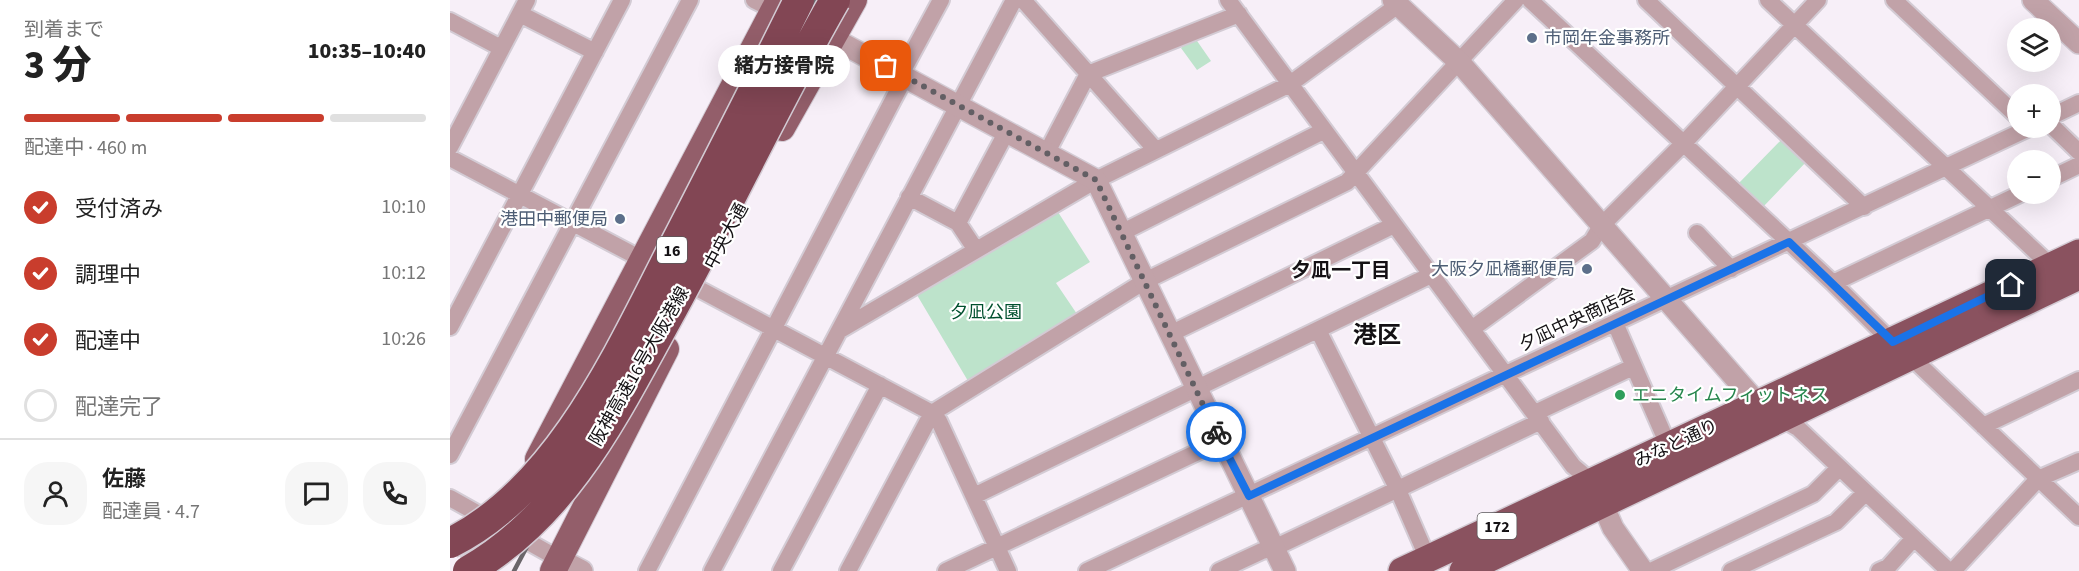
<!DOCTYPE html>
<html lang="ja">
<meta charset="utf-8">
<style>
:root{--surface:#fff;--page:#f6f6f6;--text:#222;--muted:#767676;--line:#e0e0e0;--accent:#c93d2d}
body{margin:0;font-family:"Source Sans 3","Noto Sans JP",sans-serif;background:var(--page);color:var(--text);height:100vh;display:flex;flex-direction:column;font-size:22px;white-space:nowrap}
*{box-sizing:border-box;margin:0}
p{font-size:20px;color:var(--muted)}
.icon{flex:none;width:33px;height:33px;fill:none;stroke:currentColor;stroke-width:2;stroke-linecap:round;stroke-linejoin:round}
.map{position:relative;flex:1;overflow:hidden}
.details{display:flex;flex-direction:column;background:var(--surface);width:450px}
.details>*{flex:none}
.tools{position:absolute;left:1557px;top:18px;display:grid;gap:12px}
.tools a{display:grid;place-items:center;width:54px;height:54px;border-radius:50%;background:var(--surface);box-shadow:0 6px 24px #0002;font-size:30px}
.pin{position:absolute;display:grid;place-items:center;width:51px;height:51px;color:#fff;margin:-26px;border-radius:12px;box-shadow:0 3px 9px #0006}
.courier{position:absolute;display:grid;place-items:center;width:60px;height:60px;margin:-30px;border:4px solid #1a73e8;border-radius:50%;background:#fff;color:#222;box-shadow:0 2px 8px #0007}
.bubble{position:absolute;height:42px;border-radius:21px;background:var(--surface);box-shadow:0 6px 24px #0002;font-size:20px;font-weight:800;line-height:42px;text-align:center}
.overview em{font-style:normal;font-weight:800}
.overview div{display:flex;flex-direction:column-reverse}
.overview{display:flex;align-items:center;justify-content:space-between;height:102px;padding:0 24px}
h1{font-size:39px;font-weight:800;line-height:45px}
.bar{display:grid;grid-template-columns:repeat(4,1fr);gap:9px 6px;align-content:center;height:72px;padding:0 24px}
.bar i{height:8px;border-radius:4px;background:var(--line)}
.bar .on{background:var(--accent)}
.bar p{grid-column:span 4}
.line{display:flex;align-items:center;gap:15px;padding:0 24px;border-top:2px solid var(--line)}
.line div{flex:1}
.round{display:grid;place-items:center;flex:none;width:63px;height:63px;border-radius:24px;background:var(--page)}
ol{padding:0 24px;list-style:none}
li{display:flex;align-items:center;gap:18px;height:66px}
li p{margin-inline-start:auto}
li .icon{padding:6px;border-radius:50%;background:var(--accent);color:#fff;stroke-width:4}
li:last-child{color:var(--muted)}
li i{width:33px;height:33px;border:3px solid var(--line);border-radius:50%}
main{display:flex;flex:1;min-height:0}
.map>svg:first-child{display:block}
.green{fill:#bde3cb}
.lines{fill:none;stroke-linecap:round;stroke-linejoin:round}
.minor-casing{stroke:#d3cbd4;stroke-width:20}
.tertiary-casing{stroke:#d3cbd4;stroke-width:24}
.primary-casing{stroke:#d3cbd4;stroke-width:28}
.trunk-casing{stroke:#d3cbd4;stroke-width:30}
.minor{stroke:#c1a2a8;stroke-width:16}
.tertiary{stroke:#c1a2a8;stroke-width:21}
.primary{stroke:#935e6a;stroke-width:26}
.trunk{stroke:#8a525f;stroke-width:27}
.rail{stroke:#6a656a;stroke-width:4.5}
.motorway-bridge-casing{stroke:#d3cbd4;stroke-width:33;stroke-linecap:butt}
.motorway-bridge{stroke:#824654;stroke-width:30}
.done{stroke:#635f64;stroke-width:6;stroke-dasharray:0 10.8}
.route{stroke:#1a73e8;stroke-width:8}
.service-dot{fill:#5c6f8a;stroke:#fff;stroke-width:2}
.leisure-dot{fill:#2e9e5b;stroke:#fff;stroke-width:2}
.labels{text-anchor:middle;stroke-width:4.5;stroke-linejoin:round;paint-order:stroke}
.shield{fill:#fff;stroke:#5a585a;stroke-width:1.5}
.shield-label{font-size:16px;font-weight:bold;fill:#141114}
.service-label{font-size:18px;fill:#4e5e75;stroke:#fff;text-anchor:end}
.street-label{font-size:18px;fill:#141114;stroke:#fff}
.park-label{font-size:18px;fill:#00502e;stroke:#fff}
.leisure-label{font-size:18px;fill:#27864d;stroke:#fff;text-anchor:start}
.neighbourhood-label{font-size:20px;font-weight:bold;fill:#141114;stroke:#fff}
.district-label{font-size:24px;font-weight:bold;fill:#141114;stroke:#fff}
</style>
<main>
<section class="details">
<div class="overview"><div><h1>3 分</h1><p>到着まで</p></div><em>10:35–10:40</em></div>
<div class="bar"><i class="on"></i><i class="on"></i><i class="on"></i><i></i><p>配達中 · 460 m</p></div>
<ol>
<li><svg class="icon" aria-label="check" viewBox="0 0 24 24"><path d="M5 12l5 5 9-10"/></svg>受付済み<p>10:10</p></li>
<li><svg class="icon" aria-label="check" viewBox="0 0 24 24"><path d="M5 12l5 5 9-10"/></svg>調理中<p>10:12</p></li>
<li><svg class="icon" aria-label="check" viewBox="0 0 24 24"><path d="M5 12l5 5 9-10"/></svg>配達中<p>10:26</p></li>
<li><i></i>配達完了</li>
</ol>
<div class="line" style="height:108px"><a class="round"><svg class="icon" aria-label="person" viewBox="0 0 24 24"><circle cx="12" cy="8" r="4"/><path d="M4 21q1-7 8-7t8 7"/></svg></a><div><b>佐藤</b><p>配達員 · 4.7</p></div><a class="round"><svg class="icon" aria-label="chat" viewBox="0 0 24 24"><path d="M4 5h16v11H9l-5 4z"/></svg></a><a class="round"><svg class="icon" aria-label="phone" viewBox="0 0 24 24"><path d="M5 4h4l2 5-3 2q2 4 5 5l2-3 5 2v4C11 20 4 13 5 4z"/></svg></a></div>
</section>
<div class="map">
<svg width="1629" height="571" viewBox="0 0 1629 571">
<rect width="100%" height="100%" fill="#f7eff8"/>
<path class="green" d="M745,38L761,61L747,70L731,48Z
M1334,137L1358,160L1313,207L1288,184Z
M608,212L640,262L606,283L627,314L518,381L467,295Z"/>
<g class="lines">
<g class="minor-casing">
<path id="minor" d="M304,0L332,14
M573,0L705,149
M778,0L1123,466L1142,482
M1080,0L1383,283L1442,342
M1196,0L1414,207
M1318,0L1601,266
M1444,0L1568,117
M70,14L145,52
M0,21L51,48
M451,74L491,0
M1600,117L1629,103
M1600,124L1629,152
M0,147L77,0
M596,154L638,74L789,14
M0,158L199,263
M1600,179L1629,165
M459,197L508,223L526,250
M508,223L556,133
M671,233L873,131
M1247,233L1281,269
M230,279L482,413L489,421L558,571
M1383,283L1570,194
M1165,323L1219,447
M0,327L172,0
M1023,328L1142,241L1151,226L1233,144L1368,0
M390,330L646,180L840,84L948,5
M868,330L948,490L978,559
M720,334L944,225
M1460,356L1629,517
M1085,413L1183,367
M1330,418L1348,428L1499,571
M1533,426L1629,380
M0,455L240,0
M524,496L981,275
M0,498L109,559
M197,571L455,77
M262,571L564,0
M331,571L430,385
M398,571L482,413L695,281L897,182L1066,0
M496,571L771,441
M637,571L1579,128
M769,571L812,551L824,548L1091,421
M1201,571L1363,494L1389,468
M1281,571L1386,522L1415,493
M1429,571L1438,567L1464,538
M1503,571L1588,479L1629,461"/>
</g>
<g class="tertiary-casing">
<path id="tertiary" d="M943,0L1010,63L1293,387L1308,404L1319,411
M1583,0L1629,43
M382,38L646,180L835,571
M1147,491L1163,528L1193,571
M109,559L132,571"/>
</g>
<g class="primary-casing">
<path id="primary" d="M332,128L404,0
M88,459L329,0
M103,571L216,349"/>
</g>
<g class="trunk-casing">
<path id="trunk" d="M952,571L1629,253
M1013,571L1629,276"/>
</g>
<use href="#minor" class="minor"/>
<use href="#tertiary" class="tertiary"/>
<use href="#primary" class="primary"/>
<use href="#trunk" class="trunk"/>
<path class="rail" d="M64,571L366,0"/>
<g class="motorway-bridge-casing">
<path id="motorway-bridge" d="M0,543C114,486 174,342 230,235C270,157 310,79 349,0
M18,571C114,516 162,419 213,326C273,218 324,106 385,0"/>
</g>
<use href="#motorway-bridge" class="motorway-bridge"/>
</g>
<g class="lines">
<path class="done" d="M436,66L646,180L766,432"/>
<path class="route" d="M766,432L799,496L1339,242L1443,342L1561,285"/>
</g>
<g class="service-dot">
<circle cx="1082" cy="38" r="6"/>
<circle cx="170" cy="219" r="6"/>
<circle cx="1137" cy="269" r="6"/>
</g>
<circle class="leisure-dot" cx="1170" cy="395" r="6"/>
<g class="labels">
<g class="shield">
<rect x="207" y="237" width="30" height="26" rx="4.5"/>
<rect x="1027.5" y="513" width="39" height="26" rx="4.5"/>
</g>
<g class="shield-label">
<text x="222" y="256">16</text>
<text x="1047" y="532">172</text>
</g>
<g class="service-label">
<text x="1094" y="44" text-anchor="start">市岡年金事務所</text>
<text x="158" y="225">港田中郵便局</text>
<text x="1125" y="275">大阪夕凪橋郵便局</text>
</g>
<g class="street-label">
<text transform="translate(276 236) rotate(-62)" y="6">中央大通</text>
<text transform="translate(1127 319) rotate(-25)" y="6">夕凪中央商店会</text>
<text transform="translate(189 366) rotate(-60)" y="6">阪神高速16号大阪港線</text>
<text transform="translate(1226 443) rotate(-25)" y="6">みなと通り</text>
</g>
<g class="park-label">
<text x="536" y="318">夕凪公園</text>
</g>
<g class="leisure-label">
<text x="1182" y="401">エニタイムフィットネス</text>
</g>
<g class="neighbourhood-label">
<text x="891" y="277">夕凪一丁目</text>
</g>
<g class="district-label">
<text x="927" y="343">港区</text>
</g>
</g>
</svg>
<div class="tools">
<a><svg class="icon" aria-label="layers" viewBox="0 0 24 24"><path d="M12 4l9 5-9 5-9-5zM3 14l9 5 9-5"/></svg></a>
<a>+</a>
<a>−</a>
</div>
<div class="pin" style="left:436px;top:66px;background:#ea580c"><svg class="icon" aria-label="bag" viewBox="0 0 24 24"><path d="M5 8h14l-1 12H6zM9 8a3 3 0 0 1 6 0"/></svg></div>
<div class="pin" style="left:1561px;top:285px;background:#1f2937"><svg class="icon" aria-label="home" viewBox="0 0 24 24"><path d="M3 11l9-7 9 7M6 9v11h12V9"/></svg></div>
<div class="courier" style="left:766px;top:432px"><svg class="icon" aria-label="bike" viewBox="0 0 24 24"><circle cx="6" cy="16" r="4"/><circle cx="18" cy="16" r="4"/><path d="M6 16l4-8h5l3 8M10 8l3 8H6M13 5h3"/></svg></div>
<div class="bubble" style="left:268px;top:45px;width:132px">緒方接骨院</div>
</div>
</main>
